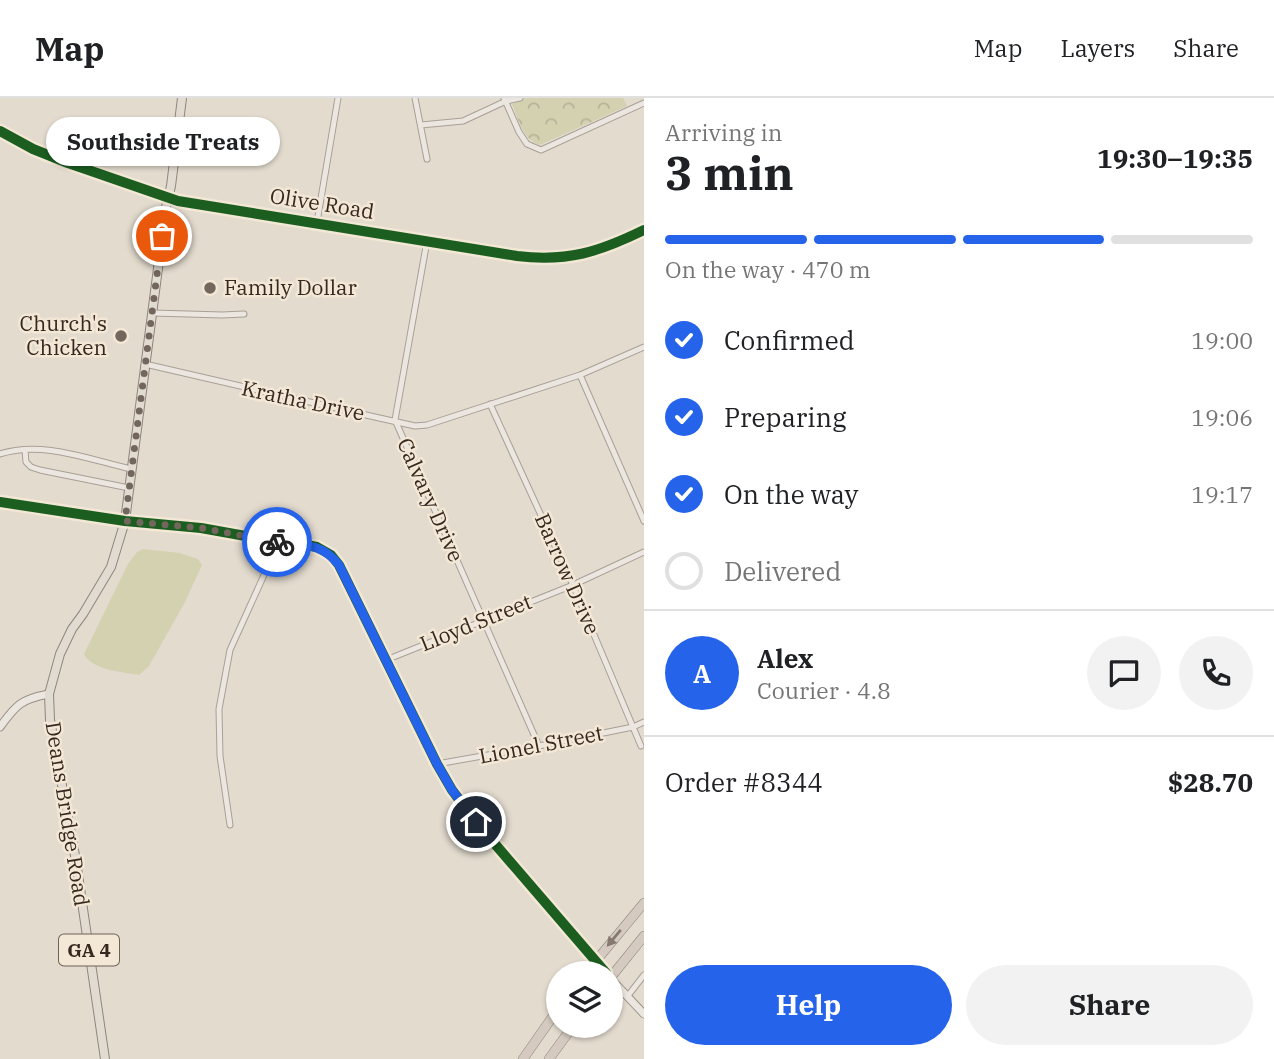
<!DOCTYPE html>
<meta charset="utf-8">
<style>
:root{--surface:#fff;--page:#f2f2f2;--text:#202124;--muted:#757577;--line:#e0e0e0;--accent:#2563eb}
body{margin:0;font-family:"IBM Plex Serif",serif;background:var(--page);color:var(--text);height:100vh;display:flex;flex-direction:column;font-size:26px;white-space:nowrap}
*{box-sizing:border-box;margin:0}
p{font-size:23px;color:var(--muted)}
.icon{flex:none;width:38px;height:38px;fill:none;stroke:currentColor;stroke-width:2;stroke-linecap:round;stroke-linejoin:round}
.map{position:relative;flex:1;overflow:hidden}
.sheet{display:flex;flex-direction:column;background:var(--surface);width:630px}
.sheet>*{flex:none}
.controls{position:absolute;left:546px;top:863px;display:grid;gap:14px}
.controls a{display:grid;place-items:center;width:77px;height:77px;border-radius:50%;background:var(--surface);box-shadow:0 2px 5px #0004;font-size:35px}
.pin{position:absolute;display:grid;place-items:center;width:60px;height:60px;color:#fff;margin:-30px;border:4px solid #fff;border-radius:50%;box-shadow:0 2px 7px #0007}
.courier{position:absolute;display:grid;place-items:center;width:70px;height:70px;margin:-35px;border:5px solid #2563eb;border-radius:50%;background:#fff;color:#222;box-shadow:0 2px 9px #0007}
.bubble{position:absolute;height:49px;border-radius:24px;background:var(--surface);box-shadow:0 2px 5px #0004;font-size:23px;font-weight:700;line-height:49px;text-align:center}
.headline em{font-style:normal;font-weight:700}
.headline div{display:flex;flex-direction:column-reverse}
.headline{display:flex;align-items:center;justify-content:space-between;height:119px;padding:0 21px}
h1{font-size:46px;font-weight:700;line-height:52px}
.bar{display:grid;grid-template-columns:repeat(4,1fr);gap:10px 7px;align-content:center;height:84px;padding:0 21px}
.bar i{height:9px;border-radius:5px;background:var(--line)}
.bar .active{background:var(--accent)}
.bar p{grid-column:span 4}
.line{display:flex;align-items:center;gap:18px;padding:0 21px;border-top:2px solid var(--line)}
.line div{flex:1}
.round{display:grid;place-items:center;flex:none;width:74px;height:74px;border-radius:37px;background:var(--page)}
ol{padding:0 21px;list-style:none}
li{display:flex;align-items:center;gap:21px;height:77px}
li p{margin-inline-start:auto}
li .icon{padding:7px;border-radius:50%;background:var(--accent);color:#fff;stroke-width:4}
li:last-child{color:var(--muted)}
li i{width:38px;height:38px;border:4px solid var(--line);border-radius:50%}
.primary-button{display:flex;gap:14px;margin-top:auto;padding:14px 21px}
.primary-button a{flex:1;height:80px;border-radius:42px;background:var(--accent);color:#fff;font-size:28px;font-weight:700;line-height:80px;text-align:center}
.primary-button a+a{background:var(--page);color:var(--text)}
header{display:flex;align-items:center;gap:42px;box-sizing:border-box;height:98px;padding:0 35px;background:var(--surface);border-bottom:2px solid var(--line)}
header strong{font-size:33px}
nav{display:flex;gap:38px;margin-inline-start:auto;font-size:24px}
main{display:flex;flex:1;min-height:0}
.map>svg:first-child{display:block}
.green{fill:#d4d1b1}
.forest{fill:url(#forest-crowns)}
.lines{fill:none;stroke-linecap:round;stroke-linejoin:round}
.street-casing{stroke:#a8a097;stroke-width:7}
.secondary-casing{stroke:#989087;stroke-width:9}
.primary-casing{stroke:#8e867e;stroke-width:10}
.highway-casing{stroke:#8e867e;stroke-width:10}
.street{stroke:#ebe6df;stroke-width:5}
.secondary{stroke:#ebe6df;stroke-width:7}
.primary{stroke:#e2dbd1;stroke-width:8}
.highway{stroke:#d5cabf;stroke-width:9}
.cycleway-casing{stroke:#f3e7d5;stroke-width:15}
.cycleway{stroke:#1b5e20;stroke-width:10}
.oneway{fill:#867970}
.done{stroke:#73675d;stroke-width:7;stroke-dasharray:0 12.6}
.route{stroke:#2563eb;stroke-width:9}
.poi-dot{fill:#73675d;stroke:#f3e7d5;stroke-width:2.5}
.labels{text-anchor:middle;stroke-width:5;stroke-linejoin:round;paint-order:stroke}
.shield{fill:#f3e7d5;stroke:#6f6156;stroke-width:2}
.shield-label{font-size:19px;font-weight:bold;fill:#362820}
.street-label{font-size:21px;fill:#362820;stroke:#f3e7d5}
.poi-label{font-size:21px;fill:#362820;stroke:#f3e7d5;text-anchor:start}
</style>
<header>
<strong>Map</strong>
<nav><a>Map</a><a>Layers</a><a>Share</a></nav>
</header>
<main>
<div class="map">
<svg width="644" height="961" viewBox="0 0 644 961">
<defs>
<pattern id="forest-crowns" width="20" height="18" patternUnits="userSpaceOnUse" patternTransform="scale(1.75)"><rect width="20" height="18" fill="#d4d1b1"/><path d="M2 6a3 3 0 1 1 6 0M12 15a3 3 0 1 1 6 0" fill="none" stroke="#b7b398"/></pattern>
</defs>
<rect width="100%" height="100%" fill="#e3dbce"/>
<path class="green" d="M143,451L180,455L198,461L202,467L185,504L149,568L139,577C123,574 91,572 84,556L128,466L137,454Z"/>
<path class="forest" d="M526,0H623L627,8L540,47C523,42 518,21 512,6Z"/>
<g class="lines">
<g class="street-casing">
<path id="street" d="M415,0L427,61
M504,0L519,34L527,46L541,52L644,5
M421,27L463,23L506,3L520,0
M317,124L338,0
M427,143L395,322L539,648
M153,215L222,217L244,216
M145,266L366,317L415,328L427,327L580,277L644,249
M580,277L644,423
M490,306L573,487L641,648
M25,352L26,364L31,369L40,372L129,390
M0,356C42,342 90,362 131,371
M386,562L573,487L644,454
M437,666L539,648L633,629L644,624
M230,727L220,658L219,611L230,552L279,444
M627,899L644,877"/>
</g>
<g class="secondary-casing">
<path id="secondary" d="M0,33L33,51L68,65L178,103L517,158C568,164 599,154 644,132
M0,404L125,423L201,430L279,444L301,446L317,449L331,457L339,467L437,666L452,692L476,724L606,875
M0,629C16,607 21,601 49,596
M611,881L644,916"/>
</g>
<g class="primary-casing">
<path id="primary" d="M105,961L76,763L50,622L49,596L60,556L72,531L83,516L111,469L125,423L166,109L171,88L182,0"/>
</g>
<g class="highway-casing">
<path id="highway" d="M586,875L644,805
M611,879L644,838
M523,961L558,911
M549,961L573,928"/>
</g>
<use href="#street" class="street"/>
<use href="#secondary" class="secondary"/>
<use href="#primary" class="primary"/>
<use href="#highway" class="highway"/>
<g class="cycleway-casing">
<path id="cycleway" d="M0,33L33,51L68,65L178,103L517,158C568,164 599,154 644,132
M0,404L125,423L201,430L279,444L301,446L317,449L331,457L339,467L437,666L452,692L476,724L606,875"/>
</g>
<use href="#cycleway" class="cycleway"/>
</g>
<defs><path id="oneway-solid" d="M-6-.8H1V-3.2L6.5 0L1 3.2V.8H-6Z" transform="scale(1.75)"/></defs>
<use class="oneway" href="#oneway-solid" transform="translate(614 840) rotate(130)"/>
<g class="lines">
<path class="done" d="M162,138L125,423L201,430L277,444"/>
<path class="route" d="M277,444C303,447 322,445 339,467L437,666L452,692L476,724"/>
</g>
<g class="poi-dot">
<circle cx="210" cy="190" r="7"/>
<circle cx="121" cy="238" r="7"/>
</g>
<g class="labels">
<rect class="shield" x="59" y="836.5" width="60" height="31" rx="5"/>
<g class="shield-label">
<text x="89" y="859">GA 4</text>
</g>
<g class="street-label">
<text transform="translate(322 106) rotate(9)" y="7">Olive Road</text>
<text transform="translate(303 303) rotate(12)" y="7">Kratha Drive</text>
<text transform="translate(430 402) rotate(66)" y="7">Calvary Drive</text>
<text transform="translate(567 476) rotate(66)" y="7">Barrow Drive</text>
<text transform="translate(476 525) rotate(-22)" y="7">Lloyd Street</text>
<text transform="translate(541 647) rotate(-11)" y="7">Lionel Street</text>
<text transform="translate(67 716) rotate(81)" y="7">Deans Bridge Road</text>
</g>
<g class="poi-label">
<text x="224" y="197">Family Dollar</text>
<text x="107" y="233" text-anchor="end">Church's<tspan x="107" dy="24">Chicken</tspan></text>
</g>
</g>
</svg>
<div class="controls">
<a><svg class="icon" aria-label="layers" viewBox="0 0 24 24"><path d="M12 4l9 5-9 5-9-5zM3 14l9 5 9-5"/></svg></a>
</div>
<div class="pin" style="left:162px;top:138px;background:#ea580c"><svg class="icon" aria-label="bag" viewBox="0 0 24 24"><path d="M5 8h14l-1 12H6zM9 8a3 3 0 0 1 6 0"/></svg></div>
<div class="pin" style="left:476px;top:724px;background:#1f2937"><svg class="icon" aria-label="home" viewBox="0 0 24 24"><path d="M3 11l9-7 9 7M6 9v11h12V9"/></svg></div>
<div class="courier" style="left:277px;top:444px"><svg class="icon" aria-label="bike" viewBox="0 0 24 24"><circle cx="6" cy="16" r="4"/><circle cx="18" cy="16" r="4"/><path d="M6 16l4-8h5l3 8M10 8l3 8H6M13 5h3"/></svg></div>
<div class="bubble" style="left:46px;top:19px;width:234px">Southside Treats</div>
</div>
<section class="sheet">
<div class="headline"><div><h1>3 min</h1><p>Arriving in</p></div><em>19:30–19:35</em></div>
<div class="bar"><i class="active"></i><i class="active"></i><i class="active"></i><i></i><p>On the way · 470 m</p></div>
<ol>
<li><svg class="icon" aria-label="check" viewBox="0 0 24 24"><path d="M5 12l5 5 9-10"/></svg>Confirmed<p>19:00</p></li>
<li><svg class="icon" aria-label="check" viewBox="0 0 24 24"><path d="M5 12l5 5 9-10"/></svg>Preparing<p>19:06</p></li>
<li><svg class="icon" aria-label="check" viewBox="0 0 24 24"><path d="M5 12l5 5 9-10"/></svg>On the way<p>19:17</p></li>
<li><i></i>Delivered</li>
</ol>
<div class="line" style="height:126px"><b class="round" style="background:var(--accent);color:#fff">A</b><div><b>Alex</b><p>Courier · 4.8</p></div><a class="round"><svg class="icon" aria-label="chat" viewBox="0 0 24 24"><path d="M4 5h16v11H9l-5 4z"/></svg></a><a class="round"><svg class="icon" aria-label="phone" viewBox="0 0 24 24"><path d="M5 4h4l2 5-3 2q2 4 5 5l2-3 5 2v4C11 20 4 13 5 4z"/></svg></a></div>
<div class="line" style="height:91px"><div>Order #8344</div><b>$28.70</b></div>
<div class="primary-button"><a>Help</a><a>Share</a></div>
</section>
</main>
